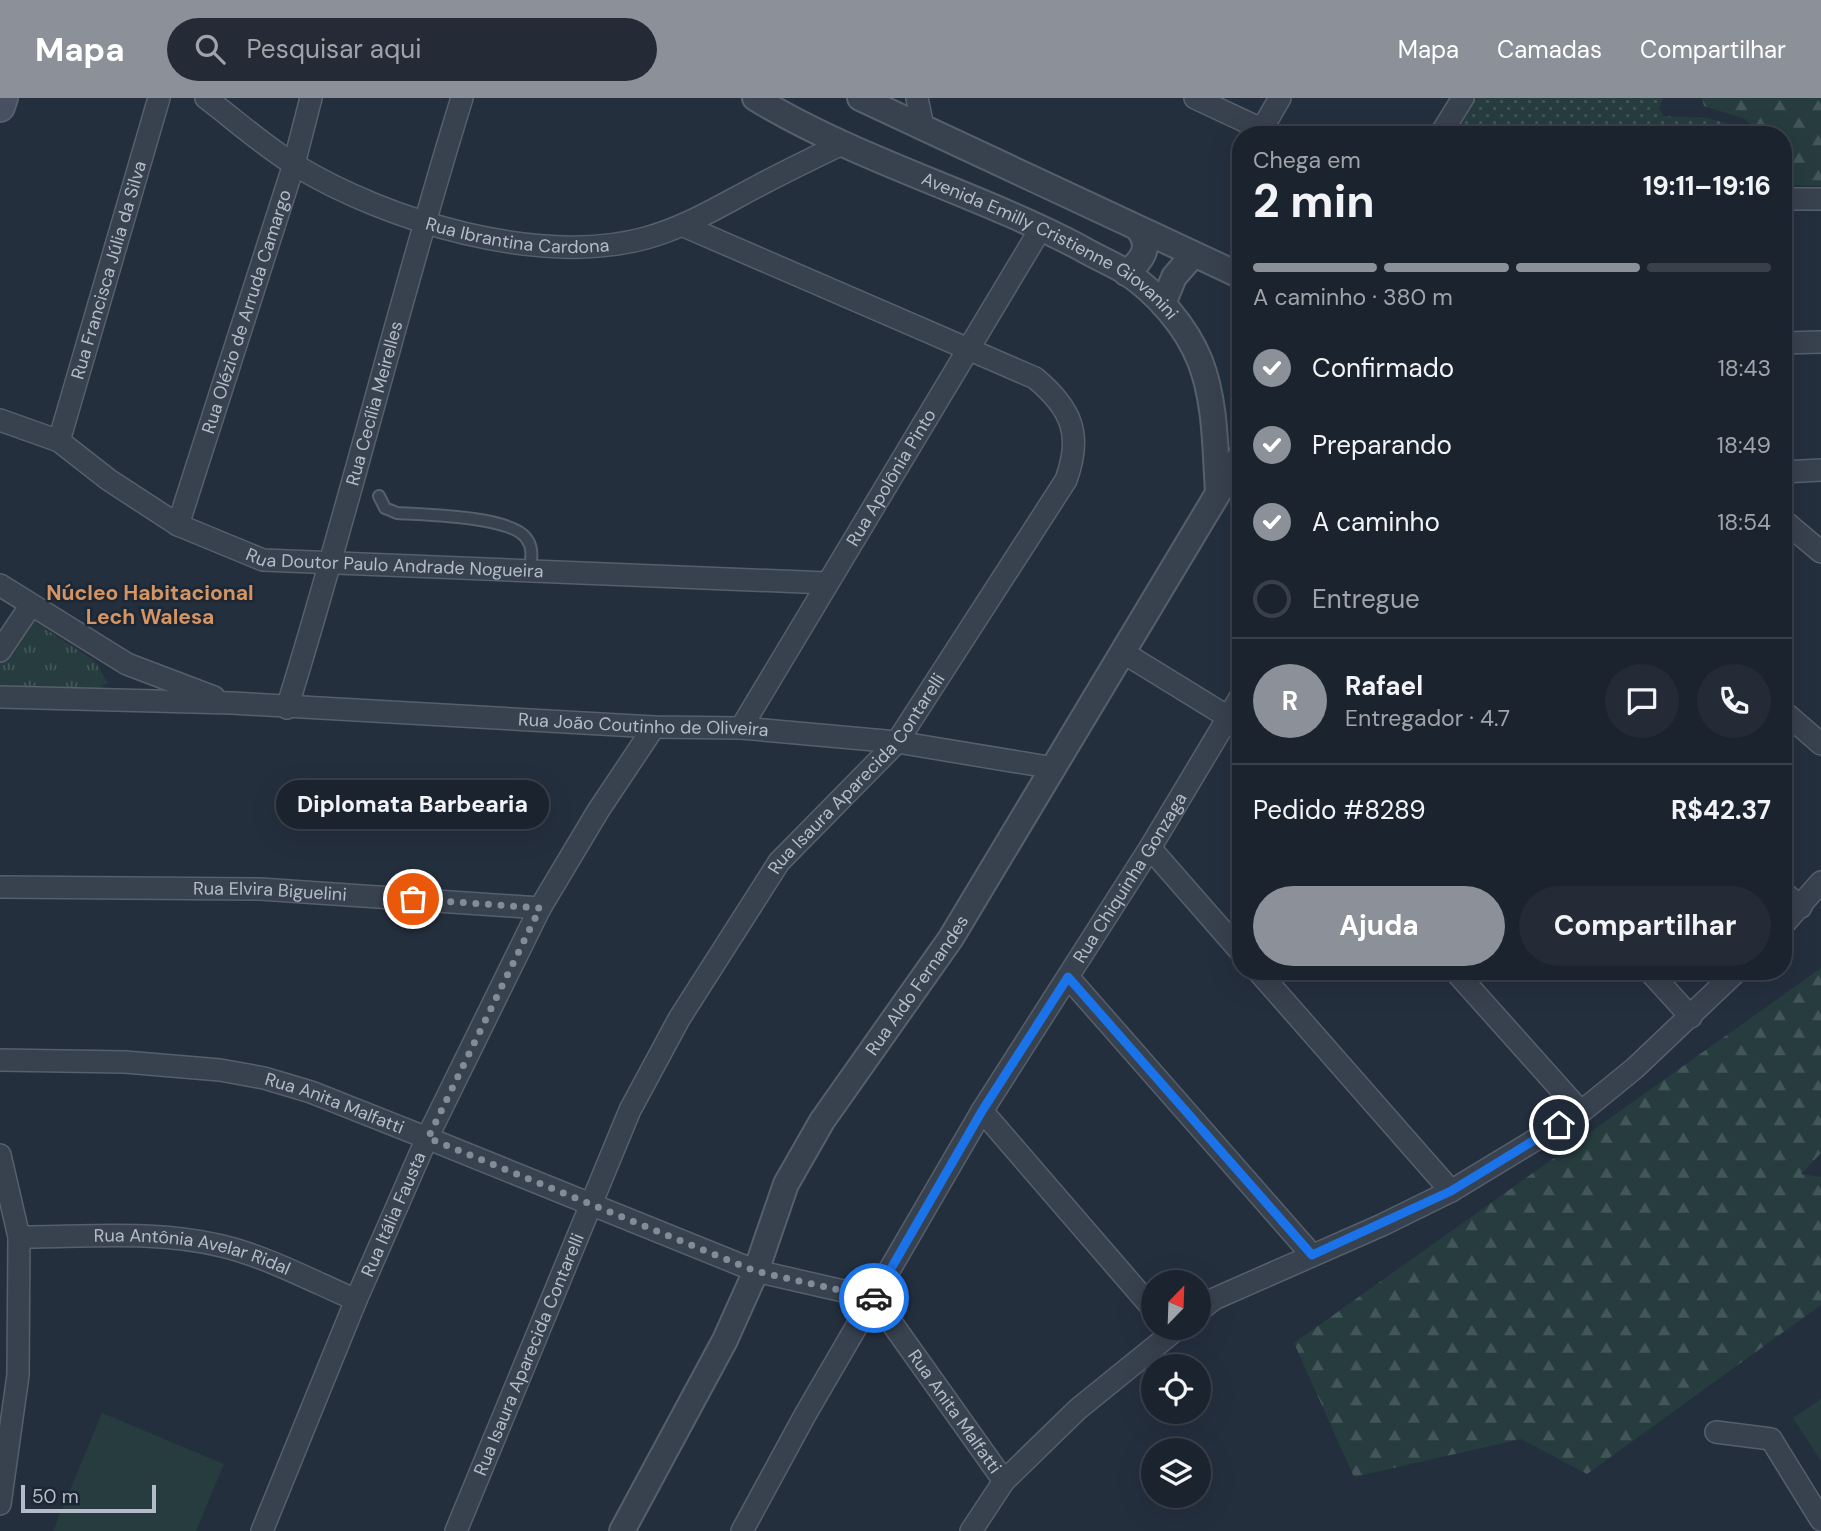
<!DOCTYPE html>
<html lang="pt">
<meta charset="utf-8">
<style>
:root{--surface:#1b232e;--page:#242b36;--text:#f1f3f6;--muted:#a0a4aa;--line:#39404a;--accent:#8c9099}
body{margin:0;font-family:"DM Sans",sans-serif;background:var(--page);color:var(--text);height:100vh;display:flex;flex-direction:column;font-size:26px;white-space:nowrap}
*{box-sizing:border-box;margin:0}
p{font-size:23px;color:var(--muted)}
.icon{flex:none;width:38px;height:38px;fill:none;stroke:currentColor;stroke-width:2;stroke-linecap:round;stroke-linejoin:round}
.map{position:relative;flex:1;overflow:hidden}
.details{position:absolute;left:1232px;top:28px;width:560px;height:854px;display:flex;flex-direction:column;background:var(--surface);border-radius:28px;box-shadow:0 7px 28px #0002,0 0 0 2px var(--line)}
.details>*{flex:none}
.needle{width:46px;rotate:23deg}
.tools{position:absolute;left:1141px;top:1172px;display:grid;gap:14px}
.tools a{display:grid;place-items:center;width:70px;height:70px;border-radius:50%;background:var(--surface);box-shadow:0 7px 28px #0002,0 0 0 2px var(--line);font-size:35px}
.scale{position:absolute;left:21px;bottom:18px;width:135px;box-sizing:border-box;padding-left:7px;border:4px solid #b4bcc9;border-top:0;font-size:19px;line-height:24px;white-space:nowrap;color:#b4bcc9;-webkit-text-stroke:5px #1d2633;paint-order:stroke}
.pin{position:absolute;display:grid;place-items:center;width:60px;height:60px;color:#fff;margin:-30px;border:4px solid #fff;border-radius:50%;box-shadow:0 2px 7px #0007}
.courier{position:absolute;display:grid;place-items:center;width:70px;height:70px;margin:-35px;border:5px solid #1a73e8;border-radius:50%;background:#fff;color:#222;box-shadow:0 2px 9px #0007}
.bubble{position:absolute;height:49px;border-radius:24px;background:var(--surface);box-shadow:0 7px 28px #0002,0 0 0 2px var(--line);font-size:23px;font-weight:700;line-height:49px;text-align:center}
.overview em{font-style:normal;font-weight:700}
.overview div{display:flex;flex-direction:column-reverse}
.overview{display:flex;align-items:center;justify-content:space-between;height:119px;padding:0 21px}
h1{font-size:46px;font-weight:700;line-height:52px}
.bar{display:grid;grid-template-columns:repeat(4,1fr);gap:10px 7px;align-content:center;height:84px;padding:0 21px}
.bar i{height:9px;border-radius:5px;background:var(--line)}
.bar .on{background:var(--accent)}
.bar p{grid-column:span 4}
.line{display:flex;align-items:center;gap:18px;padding:0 21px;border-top:2px solid var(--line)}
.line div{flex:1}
.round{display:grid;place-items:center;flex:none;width:74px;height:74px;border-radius:37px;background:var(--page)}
ol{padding:0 21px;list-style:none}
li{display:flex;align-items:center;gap:21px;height:77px}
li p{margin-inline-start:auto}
li .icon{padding:7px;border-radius:50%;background:var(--accent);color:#fff;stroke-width:4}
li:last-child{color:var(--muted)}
li i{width:38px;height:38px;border:4px solid var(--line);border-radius:50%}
.button{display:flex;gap:14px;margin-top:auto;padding:14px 21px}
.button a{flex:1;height:80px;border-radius:42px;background:var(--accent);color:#fff;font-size:28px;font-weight:700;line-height:80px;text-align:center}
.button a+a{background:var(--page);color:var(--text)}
header{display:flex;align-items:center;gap:42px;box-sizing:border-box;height:98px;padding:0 35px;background:var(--accent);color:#fff}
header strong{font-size:33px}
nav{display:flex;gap:38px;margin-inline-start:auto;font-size:24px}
.search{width:490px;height:63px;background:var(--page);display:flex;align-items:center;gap:18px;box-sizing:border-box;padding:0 24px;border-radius:38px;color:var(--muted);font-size:26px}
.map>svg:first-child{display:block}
.grass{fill:url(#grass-dots)}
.forest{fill:url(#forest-firs)}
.park{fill:url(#park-tufts)}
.garden{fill:#263c3f}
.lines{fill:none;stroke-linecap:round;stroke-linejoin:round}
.service-casing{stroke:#565f6c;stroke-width:14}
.minor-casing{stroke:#565f6c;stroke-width:24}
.tertiary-casing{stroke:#565f6c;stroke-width:28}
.secondary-casing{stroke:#565f6c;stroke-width:32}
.service{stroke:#38414e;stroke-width:10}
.minor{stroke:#38414e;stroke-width:21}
.tertiary{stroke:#38414e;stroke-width:24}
.secondary{stroke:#465061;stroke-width:28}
.done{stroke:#828b98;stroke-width:7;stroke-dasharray:0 12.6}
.route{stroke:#1a73e8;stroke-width:9}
.labels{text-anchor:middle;stroke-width:5;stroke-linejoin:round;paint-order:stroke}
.street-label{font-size:18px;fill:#b4bcc9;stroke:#1d2633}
.quarter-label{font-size:21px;font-weight:bold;fill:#d59563;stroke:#1d2633}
</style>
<header>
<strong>Mapa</strong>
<div class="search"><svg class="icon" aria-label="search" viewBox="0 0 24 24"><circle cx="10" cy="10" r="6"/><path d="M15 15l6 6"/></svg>Pesquisar aqui</div>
<nav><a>Mapa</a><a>Camadas</a><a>Compartilhar</a></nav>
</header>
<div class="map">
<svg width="1821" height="1433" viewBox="0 0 1821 1433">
<defs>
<pattern id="grass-dots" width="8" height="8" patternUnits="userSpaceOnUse" patternTransform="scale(1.75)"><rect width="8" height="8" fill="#263c3f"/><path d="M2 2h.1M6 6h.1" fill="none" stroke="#435659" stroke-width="1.8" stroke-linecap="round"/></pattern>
<pattern id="forest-firs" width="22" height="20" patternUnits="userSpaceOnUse" patternTransform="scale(1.75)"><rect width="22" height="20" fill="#263c3f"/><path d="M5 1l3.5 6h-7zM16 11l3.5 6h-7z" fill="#435659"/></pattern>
<pattern id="park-tufts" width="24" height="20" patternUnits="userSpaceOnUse" patternTransform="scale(1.75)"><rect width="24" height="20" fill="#263c3f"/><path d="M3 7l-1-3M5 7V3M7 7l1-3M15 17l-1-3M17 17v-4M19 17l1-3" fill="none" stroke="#435659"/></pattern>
</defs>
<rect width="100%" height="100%" fill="#242f3e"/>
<path class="grass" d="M1475,0H1663L1659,11L1664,18L1708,20L1760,35L1454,37Z"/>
<path class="forest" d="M1702,0H1821V88L1783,87V37H1759L1745,21L1704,8Z
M1821,870V1055L1801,1076L1821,1079V1207L1587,1376L1521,1341L1354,1379L1294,1245Z"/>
<path class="park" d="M30,521L95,563L108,585L84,597L0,593V564Z"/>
<path class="garden" d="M1821,1301V1363L1793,1320Z
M102,1315L224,1366L196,1433H53Z"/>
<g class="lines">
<g class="service-casing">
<path id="service" d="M379,398L385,410L397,415C425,417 510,418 526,440C534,450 531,461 530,473"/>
</g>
<g class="minor-casing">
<g id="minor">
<path id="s1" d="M206,0C235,22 264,48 295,67C387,123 539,169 646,140C686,129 720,108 756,89C784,74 813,60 842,46"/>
<path d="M917,0L923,29"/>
<path d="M1195,0L1274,37"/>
<path d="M1262,31L1280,0"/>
<path d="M1440,37L1463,0"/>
<path d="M1783,101H1821"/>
<path d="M1783,245L1821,244"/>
<path id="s2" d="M0,322L59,343L109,382L178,427L263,462L827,485"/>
<path id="s3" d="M59,343L159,0"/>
<path d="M1783,374L1821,372"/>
<path d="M1783,422L1821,454"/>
<path id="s4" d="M178,427L294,66L311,0"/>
<path d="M0,487L127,566L214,599"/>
<path d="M0,553L31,507"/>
<path d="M1124,555L1228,619L1241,633"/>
<path id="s5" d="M0,599L232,605L654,629L741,630L897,644L1054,670"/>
<path id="s6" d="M287,610C350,408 399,202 462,0"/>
<path d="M1783,613L1821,646"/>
<path id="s7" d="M741,630L1041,130"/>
<path d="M1150,750L1241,854"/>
<path id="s8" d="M0,789L260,791L540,810"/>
<path d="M1783,794L1801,809"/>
<path d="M1783,827L1821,784"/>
<path d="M1258,873L1451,1093"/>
<path d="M1455,873L1581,1014"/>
<path d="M1649,873L1691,919"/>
<path d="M1068,879L1312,1157"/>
<path id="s9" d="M0,962L125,964L220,972L264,980L311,994L427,1040L756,1173L874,1200L1004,1383"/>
<path d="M982,1013L1153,1211"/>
<path d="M0,1057L19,1139L18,1277L0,1406"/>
<path id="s10" d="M19,1139C86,1139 156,1132 222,1148C268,1159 312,1183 356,1202"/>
<path d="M1199,1213L1214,1201L1382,1127L1451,1093L1581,1014L1635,970L1737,873"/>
<path d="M1716,1334L1771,1341L1821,1422"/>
<path id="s11" d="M262,1433L356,1202L427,1040L540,810L598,713L654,629"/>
<path id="s12" d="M456,1433L630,1012L679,921L779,764L897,644L1066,382C1083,336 1071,310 1035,280L684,128"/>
<path id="s13" d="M742,1433L805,1317L982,1013L1150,750L1241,598"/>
<path d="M971,1433L1004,1383L1078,1311L1178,1230"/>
</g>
</g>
<g class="tertiary-casing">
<g id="tertiary">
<path id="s14" d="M755,0C857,62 974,94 1079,149C1094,158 1111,165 1126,174C1157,195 1186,228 1200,263C1216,304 1215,351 1218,394"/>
<path d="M860,0L1241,178"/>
<path d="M1126,175C1142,163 1152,149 1139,132"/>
<path d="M1163,206L1174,179L1193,157"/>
<path id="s15" d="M622,1433L725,1242L756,1173L786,1086L822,1023L951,840L1241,357"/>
</g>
</g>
<g class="secondary-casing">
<path id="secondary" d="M0,9L3,0"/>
</g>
<use href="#service" class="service"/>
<use href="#minor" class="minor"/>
<use href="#tertiary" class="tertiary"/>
<use href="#secondary" class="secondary"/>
</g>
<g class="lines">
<path class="done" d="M413,801L540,810L428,1040L755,1173L874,1200"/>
<path class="route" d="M874,1200L982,1013L1068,879L1312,1157L1451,1093L1559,1027"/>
</g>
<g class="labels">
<g class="street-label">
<text dy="6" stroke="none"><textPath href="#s1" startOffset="348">Rua Ibrantina Cardona</textPath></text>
<text dy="6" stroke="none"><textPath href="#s14" startOffset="331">Avenida Emilly Cristienne Giovanini</textPath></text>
<text dy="6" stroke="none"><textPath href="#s3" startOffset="178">Rua Francisca Júlia da Silva</textPath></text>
<text dy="6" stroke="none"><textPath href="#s4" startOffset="224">Rua Olézio de Arruda Camargo</textPath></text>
<text dy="6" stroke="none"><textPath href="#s6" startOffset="317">Rua Cecília Meirelles</textPath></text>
<text dy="6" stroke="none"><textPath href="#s7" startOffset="292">Rua Apolônia Pinto</textPath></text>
<text dy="6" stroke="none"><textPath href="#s2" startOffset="432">Rua Doutor Paulo Andrade Nogueira</textPath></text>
<text dy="6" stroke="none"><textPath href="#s5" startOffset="644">Rua João Coutinho de Oliveira</textPath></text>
<text dy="6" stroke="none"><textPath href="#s12" startOffset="863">Rua Isaura Aparecida Contarelli</textPath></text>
<text dy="6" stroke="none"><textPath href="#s13" startOffset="760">Rua Chiquinha Gonzaga</textPath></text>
<text dy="6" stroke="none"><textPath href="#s8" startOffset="270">Rua Elvira Biguelini</textPath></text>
<text dy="6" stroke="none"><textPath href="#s15" startOffset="623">Rua Aldo Fernandes</textPath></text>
<text dy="6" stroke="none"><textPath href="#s9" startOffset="340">Rua Anita Malfatti</textPath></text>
<text dy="6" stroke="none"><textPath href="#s11" startOffset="343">Rua Itália Fausta</textPath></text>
<text dy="6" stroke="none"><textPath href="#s10" startOffset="175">Rua Antônia Avelar Ridal</textPath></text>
<text dy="6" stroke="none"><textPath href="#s12" startOffset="191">Rua Isaura Aparecida Contarelli</textPath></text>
<text dy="6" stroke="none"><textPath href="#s9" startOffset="1054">Rua Anita Malfatti</textPath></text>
</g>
<g class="quarter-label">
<text x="150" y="502">Núcleo Habitacional<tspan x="150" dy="24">Lech Walesa</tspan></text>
</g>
</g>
</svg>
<div class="tools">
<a><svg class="needle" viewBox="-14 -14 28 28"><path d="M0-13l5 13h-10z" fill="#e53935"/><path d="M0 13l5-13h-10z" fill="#a0a4aa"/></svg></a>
<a><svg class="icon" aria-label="locate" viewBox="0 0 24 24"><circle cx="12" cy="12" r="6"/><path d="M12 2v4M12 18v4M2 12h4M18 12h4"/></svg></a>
<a><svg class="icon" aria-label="layers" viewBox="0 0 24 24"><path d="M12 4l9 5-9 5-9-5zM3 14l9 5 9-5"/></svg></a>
</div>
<div class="scale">50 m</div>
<div class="pin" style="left:413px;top:801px;background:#ea580c"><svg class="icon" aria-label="bag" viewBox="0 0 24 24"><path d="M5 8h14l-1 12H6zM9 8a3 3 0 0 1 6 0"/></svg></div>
<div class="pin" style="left:1559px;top:1027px;background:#1f2937"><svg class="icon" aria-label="home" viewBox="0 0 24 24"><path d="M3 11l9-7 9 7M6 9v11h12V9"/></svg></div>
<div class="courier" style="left:874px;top:1200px"><svg class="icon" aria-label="car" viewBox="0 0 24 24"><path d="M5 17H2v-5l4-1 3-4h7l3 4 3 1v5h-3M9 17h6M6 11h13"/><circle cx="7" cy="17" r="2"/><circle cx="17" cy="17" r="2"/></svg></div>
<div class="bubble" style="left:276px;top:682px;width:273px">Diplomata Barbearia</div>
<section class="details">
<div class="overview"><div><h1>2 min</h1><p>Chega em</p></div><em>19:11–19:16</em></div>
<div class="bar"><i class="on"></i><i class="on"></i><i class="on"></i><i></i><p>A caminho · 380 m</p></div>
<ol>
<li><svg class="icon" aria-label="check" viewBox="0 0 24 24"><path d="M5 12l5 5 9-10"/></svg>Confirmado<p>18:43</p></li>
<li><svg class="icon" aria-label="check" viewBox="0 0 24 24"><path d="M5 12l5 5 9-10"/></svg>Preparando<p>18:49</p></li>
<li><svg class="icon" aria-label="check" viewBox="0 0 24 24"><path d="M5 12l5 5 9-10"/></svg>A caminho<p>18:54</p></li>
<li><i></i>Entregue</li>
</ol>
<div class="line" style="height:126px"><b class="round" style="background:var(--accent);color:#fff">R</b><div><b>Rafael</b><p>Entregador · 4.7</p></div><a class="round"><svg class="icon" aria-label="chat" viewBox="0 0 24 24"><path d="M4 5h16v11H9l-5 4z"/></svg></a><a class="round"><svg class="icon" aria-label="phone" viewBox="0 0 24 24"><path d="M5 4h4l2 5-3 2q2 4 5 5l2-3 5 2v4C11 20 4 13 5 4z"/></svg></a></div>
<div class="line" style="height:91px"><div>Pedido #8289</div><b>R$42.37</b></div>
<div class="button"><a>Ajuda</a><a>Compartilhar</a></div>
</section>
</div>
